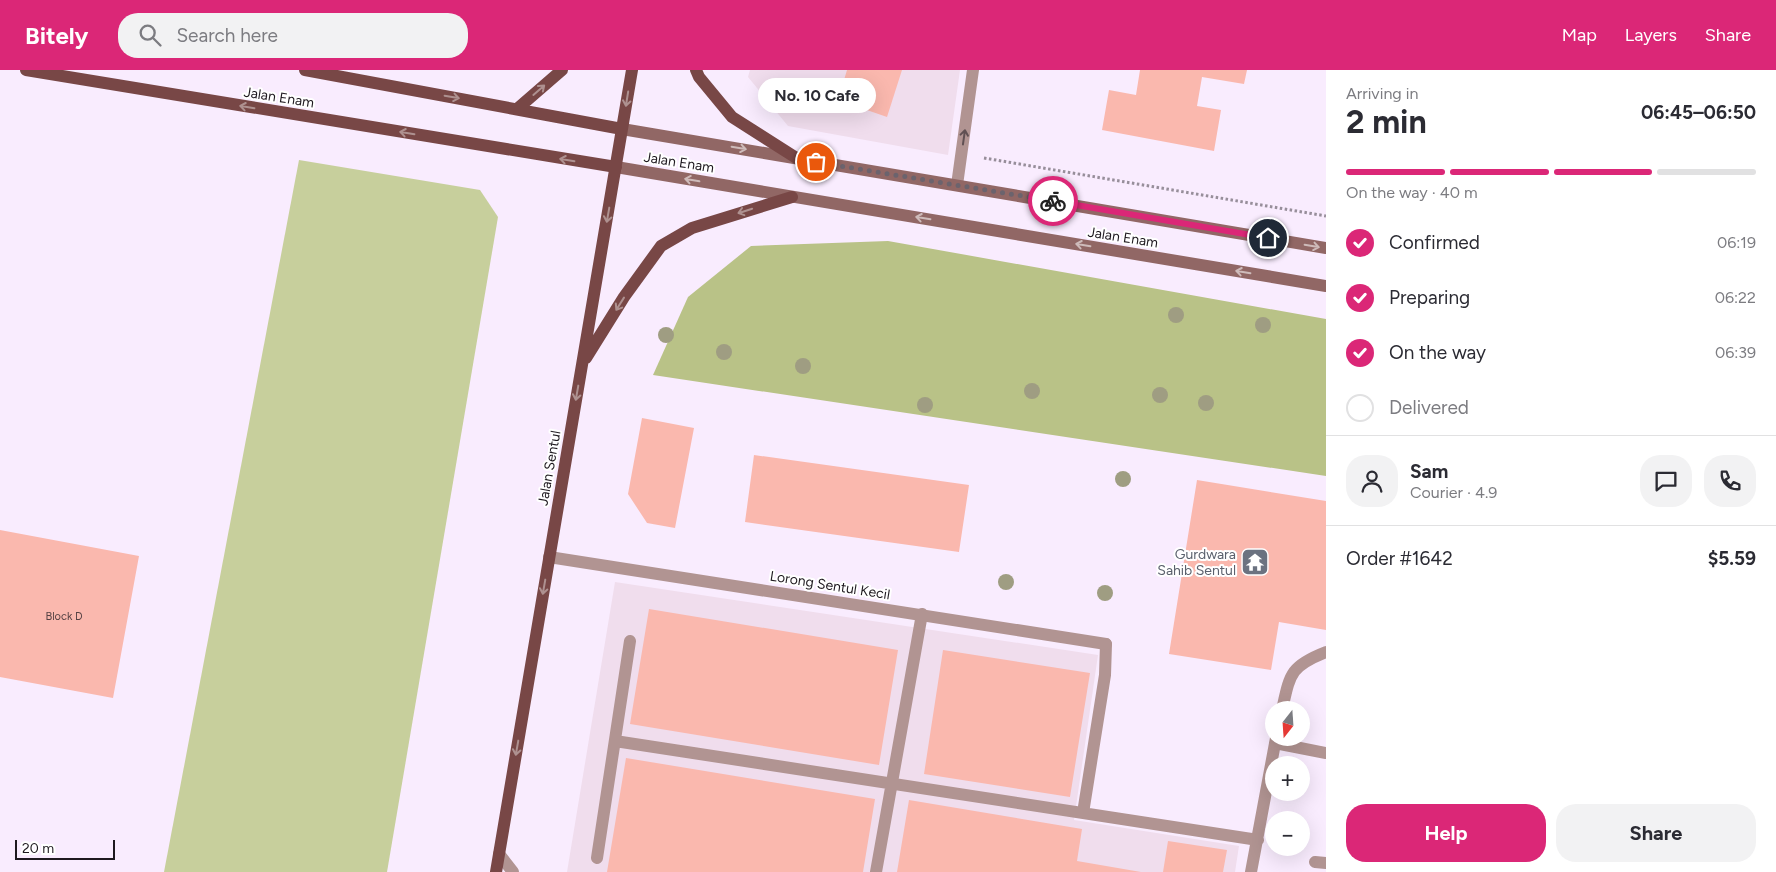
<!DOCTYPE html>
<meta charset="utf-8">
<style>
:root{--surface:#fff;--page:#f2f2f3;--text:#2b2b33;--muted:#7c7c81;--line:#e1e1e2;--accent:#db2777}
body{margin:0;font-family:Figtree,sans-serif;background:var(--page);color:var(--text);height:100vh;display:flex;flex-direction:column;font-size:19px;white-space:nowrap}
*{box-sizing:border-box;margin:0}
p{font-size:16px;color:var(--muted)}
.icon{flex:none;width:28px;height:28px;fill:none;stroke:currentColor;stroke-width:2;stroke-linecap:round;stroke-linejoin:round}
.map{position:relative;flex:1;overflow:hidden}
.details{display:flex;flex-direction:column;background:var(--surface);width:450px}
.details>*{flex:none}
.needle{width:32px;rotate:197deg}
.controls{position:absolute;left:1265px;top:631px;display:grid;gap:10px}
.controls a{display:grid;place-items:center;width:45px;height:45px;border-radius:50%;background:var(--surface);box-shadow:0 5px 20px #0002;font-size:25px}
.scale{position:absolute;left:15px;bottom:12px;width:100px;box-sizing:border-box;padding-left:5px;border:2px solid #1e191f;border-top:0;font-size:14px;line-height:18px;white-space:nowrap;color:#1e191f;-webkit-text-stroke:4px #fff;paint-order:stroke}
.pin{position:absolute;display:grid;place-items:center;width:42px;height:42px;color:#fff;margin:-21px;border:2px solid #fff;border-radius:50%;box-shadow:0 1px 5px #0007}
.courier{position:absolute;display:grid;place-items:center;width:50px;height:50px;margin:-25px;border:4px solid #db2777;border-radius:50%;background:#fff;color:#222;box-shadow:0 1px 6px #0007}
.bubble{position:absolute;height:35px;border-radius:18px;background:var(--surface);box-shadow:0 5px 20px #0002;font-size:16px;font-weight:700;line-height:35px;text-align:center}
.summary em{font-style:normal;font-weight:700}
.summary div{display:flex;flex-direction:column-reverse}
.summary{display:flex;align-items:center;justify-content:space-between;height:85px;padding:0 20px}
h1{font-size:32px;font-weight:700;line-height:38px}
.bar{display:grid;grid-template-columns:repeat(4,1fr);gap:8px 5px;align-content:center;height:60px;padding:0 20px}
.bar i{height:6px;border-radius:4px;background:var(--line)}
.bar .current{background:var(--accent)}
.bar p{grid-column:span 4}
.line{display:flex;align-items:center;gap:12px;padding:0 20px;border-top:1px solid var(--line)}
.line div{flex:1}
.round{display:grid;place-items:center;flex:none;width:52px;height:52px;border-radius:20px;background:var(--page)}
ol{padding:0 20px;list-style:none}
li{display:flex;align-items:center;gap:15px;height:55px}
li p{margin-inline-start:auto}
li .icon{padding:5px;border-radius:50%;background:var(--accent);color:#fff;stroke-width:4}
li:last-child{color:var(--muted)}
li i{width:28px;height:28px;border:2px solid var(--line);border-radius:50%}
.action{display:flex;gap:10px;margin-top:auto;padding:10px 20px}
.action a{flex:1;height:58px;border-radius:20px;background:var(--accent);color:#fff;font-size:20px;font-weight:700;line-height:58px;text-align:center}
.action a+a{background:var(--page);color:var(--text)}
header{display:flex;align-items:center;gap:30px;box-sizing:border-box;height:70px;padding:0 25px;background:var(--accent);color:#fff}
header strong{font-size:24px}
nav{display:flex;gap:28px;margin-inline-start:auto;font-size:18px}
.search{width:350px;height:45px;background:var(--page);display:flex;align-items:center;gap:12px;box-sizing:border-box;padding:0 18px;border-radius:20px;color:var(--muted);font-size:19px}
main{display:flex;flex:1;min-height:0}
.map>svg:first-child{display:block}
.commercial{fill:#f0dded}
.green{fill:#c7cf9c}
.forest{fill:#b9c287}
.building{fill:#fab8ae}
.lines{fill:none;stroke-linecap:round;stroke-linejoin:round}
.path{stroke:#978e9a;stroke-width:3;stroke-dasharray:2.5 2.5;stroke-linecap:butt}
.service{stroke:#b19492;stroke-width:12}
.minor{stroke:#b19492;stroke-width:12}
.secondary{stroke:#916765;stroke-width:12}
.primary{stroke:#784746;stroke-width:12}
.tree{fill:#9f9d82}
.oneway{stroke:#ae9190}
.oneway2{stroke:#605053}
.oneway3{stroke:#cebbba}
.done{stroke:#6b636d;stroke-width:5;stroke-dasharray:0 9}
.route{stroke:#db2777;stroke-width:6}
.labels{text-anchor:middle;stroke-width:4;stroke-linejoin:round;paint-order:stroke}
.number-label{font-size:11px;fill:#554143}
.street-label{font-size:14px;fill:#1e191f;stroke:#fff}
.worship-label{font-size:14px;fill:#5b616d;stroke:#fff;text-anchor:end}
</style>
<header>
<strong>Bitely</strong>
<div class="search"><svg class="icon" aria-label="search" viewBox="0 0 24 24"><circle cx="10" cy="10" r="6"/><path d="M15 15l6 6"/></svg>Search here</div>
<nav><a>Map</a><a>Layers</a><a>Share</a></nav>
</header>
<main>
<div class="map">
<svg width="1326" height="802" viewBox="0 0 1326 802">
<rect width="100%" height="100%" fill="#f9ecfe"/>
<path class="commercial" d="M750,0H960L948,85L788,56L748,7Z
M615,512L1098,585L1074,750L1239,776L1235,802H567Z"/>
<path class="green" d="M299,90L480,120L498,147L387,802H164Z"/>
<path class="forest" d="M888,171L1326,249V406L653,305L688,227L751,176Z"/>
<path class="building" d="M847,0H902L887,47L838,30Z
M1140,0H1247L1244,14L1202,7L1197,36L1221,40L1214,81L1102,60L1109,20L1136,25Z
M642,348L694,358L675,458L647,453L628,424Z
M754,385L969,415L959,482L745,452Z
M1197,410L1326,431V560L1279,552L1271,600L1169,584Z
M0,460L139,486L113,628L0,607Z
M649,539L898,580L879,695L630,654Z
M943,580L1090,603L1070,727L924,704Z
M626,688L875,729L863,802H607Z
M909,730L1082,759L1077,791L1141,802H897Z
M1168,771L1227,780L1223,802H1163Z"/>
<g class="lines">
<path class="path" d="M984,88L1326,146"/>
<path class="service" d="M957,115L973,0
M1282,640C1290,604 1290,596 1326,582
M615,671L1258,770
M1275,673L1326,683
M1083,743L1105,605L1106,574
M597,788L630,571
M1315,792L1326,793
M876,802L922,544
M1251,802L1276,668"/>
<path class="minor" d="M549,487L1106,574
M499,784L513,802"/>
<path class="secondary" d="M622,59L1326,178
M616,97L1326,216"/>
<path class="primary" d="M26,0L616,97
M305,0L622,59
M696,0L699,7L732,47L798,89
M517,39L562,0
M586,288L624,227L661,176L692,158L792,127
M496,802L632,0"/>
</g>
<g class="tree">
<circle cx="1176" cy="245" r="8"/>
<circle cx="1263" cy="255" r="8"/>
<circle cx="666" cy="265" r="8"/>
<circle cx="724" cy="282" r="8"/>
<circle cx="803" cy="296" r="8"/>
<circle cx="1032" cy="321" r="8"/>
<circle cx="1160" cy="325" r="8"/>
<circle cx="1206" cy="333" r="8"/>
<circle cx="925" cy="335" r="8"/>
<circle cx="1123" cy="409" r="8"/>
<circle cx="1006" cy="512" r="8"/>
<circle cx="1105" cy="523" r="8"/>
</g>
<defs><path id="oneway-shaft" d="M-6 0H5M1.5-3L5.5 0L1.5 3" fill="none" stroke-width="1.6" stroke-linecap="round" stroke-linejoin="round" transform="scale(1.25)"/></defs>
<g class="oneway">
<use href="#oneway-shaft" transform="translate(539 20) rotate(-41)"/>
<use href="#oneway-shaft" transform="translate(452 27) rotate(10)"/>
<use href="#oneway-shaft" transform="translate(627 29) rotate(99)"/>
<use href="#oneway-shaft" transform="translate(247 37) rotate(-171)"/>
<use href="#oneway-shaft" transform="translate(407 63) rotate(-171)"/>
<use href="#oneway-shaft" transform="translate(567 90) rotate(-171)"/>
<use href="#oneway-shaft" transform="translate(745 141) rotate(162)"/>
<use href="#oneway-shaft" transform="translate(608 145) rotate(100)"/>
<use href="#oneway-shaft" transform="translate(620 234) rotate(122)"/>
<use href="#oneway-shaft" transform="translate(577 323) rotate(100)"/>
<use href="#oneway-shaft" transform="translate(544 517) rotate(100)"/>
<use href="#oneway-shaft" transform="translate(517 678) rotate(100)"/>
</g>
<use class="oneway2" href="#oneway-shaft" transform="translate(964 67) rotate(-82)"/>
<g class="oneway3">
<use href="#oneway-shaft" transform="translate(739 78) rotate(10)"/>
<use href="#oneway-shaft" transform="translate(692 110) rotate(-170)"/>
<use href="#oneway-shaft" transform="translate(923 148) rotate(-171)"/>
<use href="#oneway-shaft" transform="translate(1083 175) rotate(-171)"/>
<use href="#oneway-shaft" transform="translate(1312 176) rotate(10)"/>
<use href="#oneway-shaft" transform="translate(1243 202) rotate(-171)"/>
</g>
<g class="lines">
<path class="done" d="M816,92L1053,131"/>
<path class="route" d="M1053,131L1268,168"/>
</g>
<defs>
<g id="temple-square" transform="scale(1.4375)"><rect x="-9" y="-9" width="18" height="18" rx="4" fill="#6b7280" stroke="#fff"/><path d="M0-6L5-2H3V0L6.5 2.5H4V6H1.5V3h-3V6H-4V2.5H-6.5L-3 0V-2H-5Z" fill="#fff"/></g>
</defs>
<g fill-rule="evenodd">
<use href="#temple-square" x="1255" y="492"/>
</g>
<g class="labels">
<g class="number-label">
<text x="64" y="550">Block D</text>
</g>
<g class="street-label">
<text transform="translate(279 27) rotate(9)" y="5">Jalan Enam</text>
<text transform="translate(679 92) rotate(9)" y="5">Jalan Enam</text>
<text transform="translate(1123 167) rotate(9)" y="5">Jalan Enam</text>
<text transform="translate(549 398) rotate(-80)" y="5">Jalan Sentul</text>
<text transform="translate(830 515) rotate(9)" y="5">Lorong Sentul Kecil</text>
</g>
<g class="worship-label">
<text x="1236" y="489">Gurdwara<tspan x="1236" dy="16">Sahib Sentul</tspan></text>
</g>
</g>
</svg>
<div class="controls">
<a><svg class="needle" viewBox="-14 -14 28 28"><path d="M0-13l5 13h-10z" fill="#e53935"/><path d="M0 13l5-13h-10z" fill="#7c7c81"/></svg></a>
<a>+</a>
<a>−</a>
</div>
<div class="scale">20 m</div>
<div class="pin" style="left:816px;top:92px;background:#ea580c"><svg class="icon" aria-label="bag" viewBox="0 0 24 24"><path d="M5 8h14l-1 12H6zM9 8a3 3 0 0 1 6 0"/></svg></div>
<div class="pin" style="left:1268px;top:168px;background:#1f2937"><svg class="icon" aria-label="home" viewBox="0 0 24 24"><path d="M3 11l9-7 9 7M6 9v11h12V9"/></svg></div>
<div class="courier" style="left:1053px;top:131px"><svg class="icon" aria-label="bike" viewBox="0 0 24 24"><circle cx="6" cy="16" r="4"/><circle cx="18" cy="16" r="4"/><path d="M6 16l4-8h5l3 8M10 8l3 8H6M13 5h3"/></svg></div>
<div class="bubble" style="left:758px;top:8px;width:118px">No. 10 Cafe</div>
</div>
<section class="details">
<div class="summary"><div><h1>2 min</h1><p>Arriving in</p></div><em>06:45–06:50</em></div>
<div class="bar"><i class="current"></i><i class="current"></i><i class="current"></i><i></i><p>On the way · 40 m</p></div>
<ol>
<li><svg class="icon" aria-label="check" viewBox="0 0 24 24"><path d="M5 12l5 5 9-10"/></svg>Confirmed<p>06:19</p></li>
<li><svg class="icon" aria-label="check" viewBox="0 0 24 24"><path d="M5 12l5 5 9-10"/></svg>Preparing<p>06:22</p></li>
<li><svg class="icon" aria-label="check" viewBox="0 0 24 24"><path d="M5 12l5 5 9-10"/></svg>On the way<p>06:39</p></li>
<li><i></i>Delivered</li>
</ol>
<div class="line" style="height:90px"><a class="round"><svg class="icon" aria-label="person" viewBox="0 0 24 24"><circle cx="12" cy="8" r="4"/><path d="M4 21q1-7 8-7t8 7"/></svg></a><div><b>Sam</b><p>Courier · 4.9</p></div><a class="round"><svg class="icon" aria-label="chat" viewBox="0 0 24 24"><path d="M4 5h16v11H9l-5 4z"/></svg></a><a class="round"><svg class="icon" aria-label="phone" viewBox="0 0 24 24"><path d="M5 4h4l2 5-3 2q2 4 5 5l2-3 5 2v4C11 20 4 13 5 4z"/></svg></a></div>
<div class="line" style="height:65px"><div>Order #1642</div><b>$5.59</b></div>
<div class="action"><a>Help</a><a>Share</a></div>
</section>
</main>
